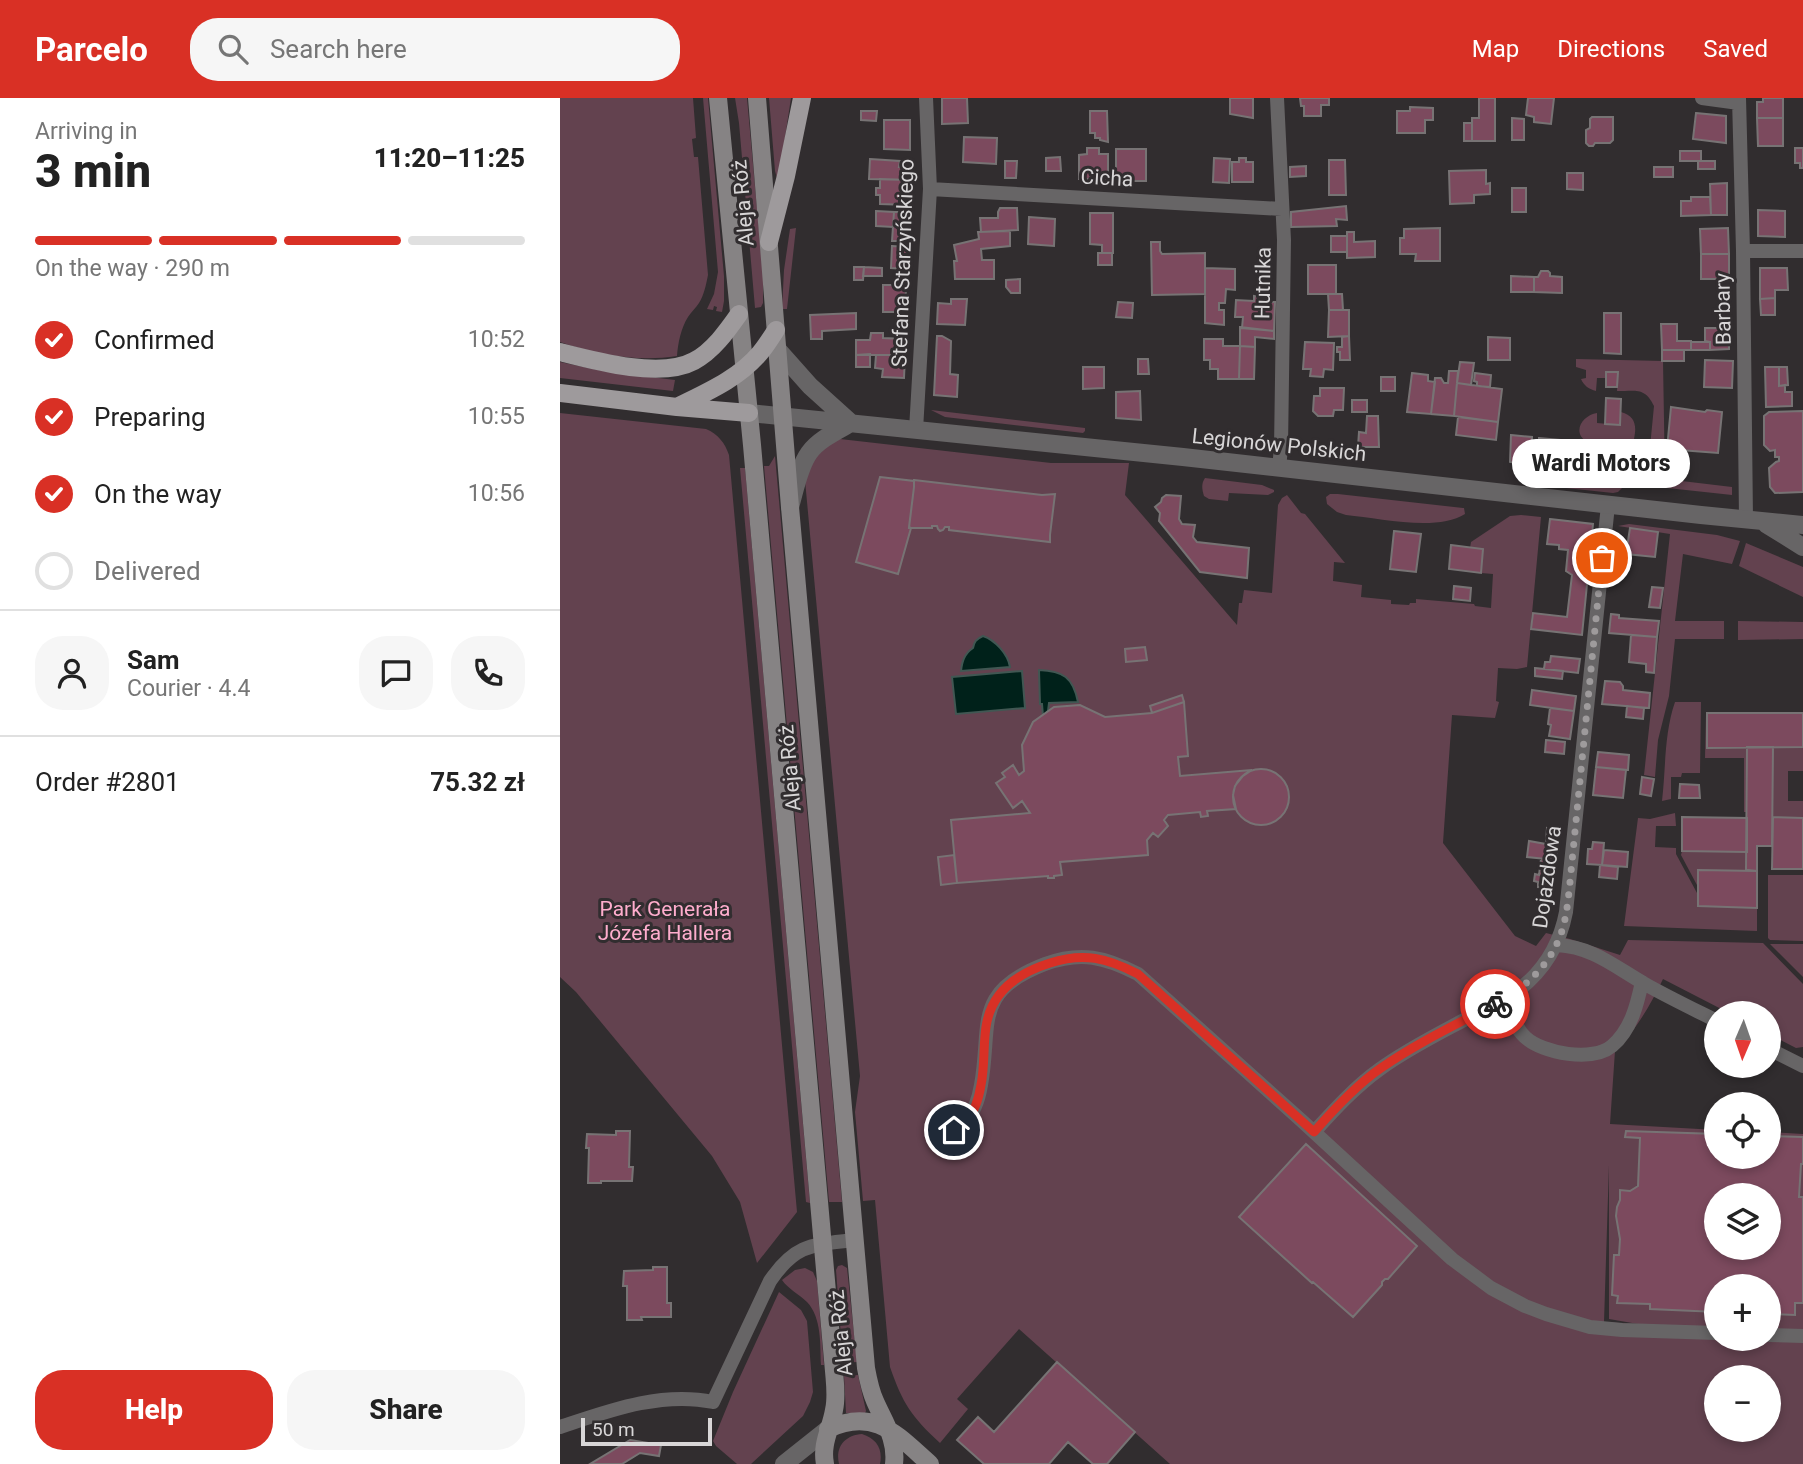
<!DOCTYPE html>
<meta charset="utf-8">
<style>
:root{--surface:#fff;--page:#f6f6f6;--text:#222;--muted:#767676;--line:#e0e0e0;--accent:#d93025}
body{margin:0;font-family:Roboto,sans-serif;background:var(--page);color:var(--text);height:100vh;display:flex;flex-direction:column;font-size:26px;white-space:nowrap}
*{box-sizing:border-box;margin:0}
p{font-size:23px;color:var(--muted)}
.icon{flex:none;width:38px;height:38px;fill:none;stroke:currentColor;stroke-width:2;stroke-linecap:round;stroke-linejoin:round}
.map{position:relative;flex:1;overflow:hidden}
.sheet{display:flex;flex-direction:column;background:var(--surface);width:560px}
.sheet>*{flex:none}
.needle{width:46px;rotate:182deg}
.controls{position:absolute;left:1144px;top:903px;display:grid;gap:14px}
.controls a{display:grid;place-items:center;width:77px;height:77px;border-radius:50%;background:var(--surface);box-shadow:0 4px 10px #0003;font-size:35px}
.scale{position:absolute;left:21px;bottom:18px;width:131px;box-sizing:border-box;padding-left:7px;border:4px solid #d8d6d7;border-top:0;font-size:19px;line-height:24px;white-space:nowrap;color:#d8d6d7;-webkit-text-stroke:5px #312d2f;paint-order:stroke}
.pin{position:absolute;display:grid;place-items:center;width:60px;height:60px;color:#fff;margin:-30px;border:4px solid #fff;border-radius:50%;box-shadow:0 2px 7px #0007}
.courier{position:absolute;display:grid;place-items:center;width:70px;height:70px;margin:-35px;border:5px solid #d93025;border-radius:50%;background:#fff;color:#222;box-shadow:0 2px 9px #0007}
.bubble{position:absolute;height:49px;border-radius:24px;background:var(--surface);box-shadow:0 4px 10px #0003;font-size:23px;font-weight:800;line-height:49px;text-align:center}
.overview em{font-style:normal;font-weight:800}
.overview div{display:flex;flex-direction:column-reverse}
.overview{display:flex;align-items:center;justify-content:space-between;height:119px;padding:0 35px}
h1{font-size:46px;font-weight:800;line-height:52px}
.bar{display:grid;grid-template-columns:repeat(4,1fr);gap:10px 7px;align-content:center;height:84px;padding:0 35px}
.bar i{height:9px;border-radius:5px;background:var(--line)}
.bar .current{background:var(--accent)}
.bar p{grid-column:span 4}
.line{display:flex;align-items:center;gap:18px;padding:0 35px;border-top:2px solid var(--line)}
.line div{flex:1}
.round{display:grid;place-items:center;flex:none;width:74px;height:74px;border-radius:28px;background:var(--page)}
ol{padding:0 35px;list-style:none}
li{display:flex;align-items:center;gap:21px;height:77px}
li p{margin-inline-start:auto}
li .icon{padding:7px;border-radius:50%;background:var(--accent);color:#fff;stroke-width:4}
li:last-child{color:var(--muted)}
li i{width:38px;height:38px;border:4px solid var(--line);border-radius:50%}
.action{display:flex;gap:14px;margin-top:auto;padding:14px 35px}
.action a{flex:1;height:80px;border-radius:28px;background:var(--accent);color:#fff;font-size:28px;font-weight:800;line-height:80px;text-align:center}
.action a+a{background:var(--page);color:var(--text)}
header{display:flex;align-items:center;gap:42px;box-sizing:border-box;height:98px;padding:0 35px;background:var(--accent);color:#fff}
header strong{font-size:33px}
nav{display:flex;gap:38px;margin-inline-start:auto;font-size:24px}
.search{width:490px;height:63px;background:var(--page);display:flex;align-items:center;gap:18px;box-sizing:border-box;padding:0 24px;border-radius:28px;color:var(--muted);font-size:26px}
main{display:flex;flex:1;min-height:0}
.map>svg:first-child{display:block}
.green{fill:#63424f;fill-rule:evenodd}
.water{fill:#00211a;stroke:#415753;stroke-width:2}
.building{fill:#7c4a5e;stroke:#777374;stroke-width:2;fill-rule:evenodd}
.lines{fill:none;stroke-linecap:round;stroke-linejoin:round}
.minor{stroke:#676566;stroke-width:14}
.tertiary{stroke:#676566;stroke-width:18}
.secondary{stroke:#868384;stroke-width:18}
.primary{stroke:#9e9a9c;stroke-width:18}
.done{stroke:#9e9b9c;stroke-width:7;stroke-dasharray:0 12.6}
.route{stroke:#d93025;stroke-width:9}
.labels{text-anchor:middle;stroke-width:6;stroke-linejoin:round;paint-order:stroke}
.street-label{font-size:21px;fill:#d8d6d7;stroke:#312d2f}
.park-label{font-size:21px;fill:#feadcd;stroke:#312d2f}
</style>
<header>
<strong>Parcelo</strong>
<div class="search"><svg class="icon" aria-label="search" viewBox="0 0 24 24"><circle cx="10" cy="10" r="6"/><path d="M15 15l6 6"/></svg>Search here</div>
<nav><a>Map</a><a>Directions</a><a>Saved</a></nav>
</header>
<main>
<section class="sheet">
<div class="overview"><div><h1>3 min</h1><p>Arriving in</p></div><em>11:20–11:25</em></div>
<div class="bar"><i class="current"></i><i class="current"></i><i class="current"></i><i></i><p>On the way · 290 m</p></div>
<ol>
<li><svg class="icon" aria-label="check" viewBox="0 0 24 24"><path d="M5 12l5 5 9-10"/></svg>Confirmed<p>10:52</p></li>
<li><svg class="icon" aria-label="check" viewBox="0 0 24 24"><path d="M5 12l5 5 9-10"/></svg>Preparing<p>10:55</p></li>
<li><svg class="icon" aria-label="check" viewBox="0 0 24 24"><path d="M5 12l5 5 9-10"/></svg>On the way<p>10:56</p></li>
<li><i></i>Delivered</li>
</ol>
<div class="line" style="height:126px"><a class="round"><svg class="icon" aria-label="person" viewBox="0 0 24 24"><circle cx="12" cy="8" r="4"/><path d="M4 21q1-7 8-7t8 7"/></svg></a><div><b>Sam</b><p>Courier · 4.4</p></div><a class="round"><svg class="icon" aria-label="chat" viewBox="0 0 24 24"><path d="M4 5h16v11H9l-5 4z"/></svg></a><a class="round"><svg class="icon" aria-label="phone" viewBox="0 0 24 24"><path d="M5 4h4l2 5-3 2q2 4 5 5l2-3 5 2v4C11 20 4 13 5 4z"/></svg></a></div>
<div class="line" style="height:91px"><div>Order #2801</div><b>75.32 zł</b></div>
<div class="action"><a>Help</a><a>Share</a></div>
</section>
<div class="map">
<svg width="1243" height="1366" viewBox="0 0 1243 1366">
<rect width="100%" height="100%" fill="#312d2f"/>
<path class="green" d="M0,0H133L136,40L132,41L134,59H138L148,177C146,187 144,197 139,205C136,210 131,214 128,219C121,230 118,245 117,258C78,264 37,257 0,244Z
M143,0H148L164,178V203L162,214L156,213L157,209L154,208L153,212L147,211L154,196L158,174Z
M175,0H187L203,177V205L201,209L195,210L179,25Z
M209,0H231L219,79L217,80L215,73Z
M236,130L227,211H222L224,172L230,131Z
M1016,261L1103,263L1105,381L1172,389V397L1089,388L1087,380L1094,308C1085,289 1076,293 1057,293L1058,275L1046,280H1037L1036,293C1029,291 1024,288 1021,281L1026,280V272L1016,269Z
M0,264L43,273L115,282L113,293L0,280Z
M371,312L525,330V333L523,335L385,319Z
M1061,314C1075,318 1077,327 1074,341L1062,349C1052,348 1035,349 1027,344C1011,334 1023,317 1037,315V325L1060,327Z
M0,315L146,331C158,336 165,345 169,357L237,1114L197,1165L180,1104L152,1058L16,894L0,879Z
M280,341L491,365H569L565,397L677,527L679,505H682L684,492L712,495L718,407L722,400L727,397L741,415L745,416L785,465L774,464L773,483L802,487L801,499L831,502V506L849,507L850,505H856V501L914,506L915,508L931,510L933,476L921,475L923,451L910,450L911,444L950,418L961,417L981,419L967,569L957,571L938,570L936,603L939,604L935,620L892,617L883,745L955,838L976,848L986,835L1010,841L1060,857L1068,842L1203,845L1243,886V949L1236,950L1209,936V915H1169L1103,881C1090,908 1076,932 1055,953L1050,1026L1157,1032V1059H1209V1034L1243,1036V1366H610L459,1231L397,1301L408,1311L380,1345C351,1318 343,1306 330,1269L315,1102L303,1103L295,1014L300,978L245,382C255,360 255,350 280,341ZM1049,1067V1221L1078,1226L1044,1224ZM1157,1097H1209V1150H1157ZM1157,1188H1209V1241H1157ZM1157,1279H1209V1332H1157Z
M1004,353L1008,358L1014,360L1061,366L1067,370L1068,378L1065,386L978,376V369L1003,372Z
M215,358L282,1104H269L204,368H209Z
M180,370H185L250,1105L246,1104Z
M645,380L702,387L714,392V394L708,397L669,395L668,403L649,401L644,398C642,391 641,386 645,380Z
M977,380L1062,390L1058,394L1053,395L978,387Z
M770,396H778L903,410H904L905,416C877,434 819,420 786,417L777,414L767,406L766,399Z
M1069,426L1157,437L1180,443L1172,466L1123,456L1115,523H1164V541H1115L1109,598L1098,642L1095,679L1084,677L1110,436L1058,428Z
M1186,445L1243,469V499L1179,468Z
M1178,523L1243,524V541L1178,542Z
M1115,604H1141L1140,675H1122L1121,679H1111V701L1102,703C1106,669 1104,636 1115,604Z
M1146,615H1147V649H1187V714H1184V660H1145Z
M1213,649H1243V673H1228V703H1243V720L1213,719Z
M1115,715L1116,728H1096L1095,749L1116,750V756L1137,795L1138,808L1197,810V833L1064,828L1078,720L1090,721Z
M1122,753L1187,754L1186,772H1139L1138,789L1121,757Z
M1208,777H1243V843L1210,842L1208,840Z
M1210,846H1243V879Z
M282,1167L287,1170L297,1264L283,1265L276,1172L278,1168Z
M245,1170L253,1174L257,1183L264,1267H261C260,1247 262,1220 247,1204C239,1196 228,1191 222,1182L235,1172Z
M219,1194L241,1212L247,1223L253,1294L250,1304L243,1318L191,1366H177L156,1348L153,1343L173,1294Z
M298,1277L306,1313L305,1315H286L284,1278Z
M302,1336C317,1341 323,1351 320,1366H279C275,1349 285,1337 302,1336Z"/>
<path class="water" d="M423,538C435,542 448,556 450,569L401,573C402,564 404,556 413,550C414,544 416,541 423,538Z
M479,572C503,573 513,579 518,604L489,605L488,613L483,618L482,606H480Z
M462,573L465,610L396,616L392,579Z"/>
<path class="building" d="M382,0H407L408,25L382,26Z
M670,0H693V20L670,16Z
M740,0H769V7H761V18H744V8H741Z
M919,0H935V43H912V20H919Z
M968,0H994L991,26L974,24V19L966,17Z
M1203,0H1223V20H1197V4H1203Z
M850,9L873,10V22H865V35H837V13H850Z
M301,13H317L316,23L301,22Z
M530,13H547L548,44L540,42V40H535V35H530Z
M1136,15L1166,18V45L1133,41Z
M1032,19H1053V42L1050,45H1035L1033,48H1029L1026,45V32L1030,30V21Z
M952,20L964,21V42H952Z
M1197,20H1223V48H1198Z
M324,22H350V52L324,51Z
M904,25H912V43H904Z
M404,39L437,40L436,66L403,64Z
M527,50H539V56H548V81H519V57L527,56Z
M1235,50H1243V70H1240V65H1235Z
M556,51H586V83H556Z
M1120,53H1141V63H1120Z
M500,59L501,73H486V60Z
M654,60L670,61L669,85L653,84Z
M679,60H686V64H693V84H672V64H679Z
M310,61L340,63L339,69H350V82L309,81Z
M769,62H785L786,97H769Z
M445,63H457L456,80H445Z
M1138,63H1155V71H1138Z
M746,68V78L730,79V69Z
M1094,69H1113V79H1094Z
M926,72V86L930,85V96L914,97V105L890,106L889,73Z
M1007,75H1023V92L1007,91Z
M320,81L350,82L349,107L320,106V97H316V90H320Z
M1167,85V117H1151L1150,86Z
M952,90H966V114H952Z
M1131,99H1150L1151,117L1121,118V103H1131Z
M786,108L787,122L776,121L777,128L731,129V114Z
M440,110H457L458,132L421,134L420,120H438V114Z
M1198,112L1225,113V139L1198,138Z
M316,113L334,114L333,129L316,128Z
M334,114H349L347,143H332Z
M530,115H553V155H542V147L530,146Z
M469,119L495,121L494,148L468,146Z
M880,130V163H855L856,156H840V140H844V131Z
M1168,130L1169,156H1141L1140,131Z
M450,133V148L421,151L422,162H434V181H395L394,163H397L394,147L419,141L418,134Z
M787,134H794V144L815,143V159L787,160Z
M771,138H787V154H771Z
M591,144H600V153L602,156L645,155V196L592,197Z
M332,148L347,149V171L331,170Z
M538,155H552V167H538Z
M1141,156H1169V181H1141Z
M748,167H776V196H748Z
M294,169H304L303,182H294Z
M304,169L322,170V178H303Z
M645,170L675,171V192L666,191L665,205H659V212H664V227L645,225Z
M1200,170H1227L1228,192H1215V200L1200,201Z
M981,173H988L990,175V178L1002,179V195L974,194V179H978Z
M951,178L974,179V194H951Z
M460,181V195H451L446,189V182Z
M323,187H346L345,214H323Z
M768,196H782L783,212H769Z
M694,198L701,199V204H715L714,233L682,230L683,219H675L676,202L694,203Z
M1215,200V217H1201L1200,201Z
M391,201H407L405,227L377,226L378,205L391,206Z
M558,204L573,205L572,220L556,219Z
M769,212H789V238L768,239Z
M296,215V231L262,233V241H251L250,217Z
M1044,215H1061V256L1044,255Z
M1101,226H1117V243H1131V252H1102Z
M680,229L714,233V241L695,239V249L680,248Z
M1145,230H1169V251L1150,252V244L1145,243Z
M311,235H323V240L345,241V257H296V242H310Z
M377,238H382L391,243L390,276L398,277L397,299L374,297Z
M789,238L790,262H780V254H777V249H782V239Z
M928,239L950,240V262H928Z
M644,241H663V248H680L679,281H658V271H650V262H644Z
M745,244L774,245L773,272L764,271L763,279L750,278L751,271H743Z
M1131,244H1150V252H1131Z
M680,248L695,249L694,281H679Z
M1102,252H1124V263H1102Z
M310,256V269H296V257Z
M316,257H345L344,280L322,279L323,271L315,270Z
M578,261H588L589,276H578Z
M1145,262L1173,263L1172,290L1144,289Z
M900,264L914,265L911,287L897,285Z
M523,269H544V290L523,291Z
M1205,269H1219V288L1225,287V294H1232V308L1206,309Z
M1219,269H1227L1228,287L1219,288Z
M889,273H898L894,318L871,316L875,280H881L884,285H888Z
M1046,274H1058L1057,289H1046Z
M852,275L868,277V283L875,284L871,316L847,314Z
M915,275L931,277L930,289L917,288V284L914,283Z
M821,279H835V293H821Z
M897,285L942,291L938,324L894,318Z
M760,290H784L783,312H774L773,318H758L753,313L754,298H760Z
M580,293L581,322L556,320V294Z
M1046,300L1061,301L1060,327L1045,326Z
M792,302H807V314H792Z
M1111,309L1145,314L1147,312L1162,314L1158,355L1107,351Z
M1243,313V394L1215,395L1210,389L1209,370L1216,364L1219,363V359H1215V352L1210,353L1204,347V318L1209,314Z
M807,318H818L819,349H798L799,334L806,335Z
M898,319L938,324L936,342L896,337Z
M951,337L972,339L971,367L950,364Z
M979,340L1000,342L999,370L978,367Z
M320,379L354,383V389L349,429L351,430L338,476L296,464Z
M354,382L482,397L495,396L490,437V444L389,432V429H385L383,432L380,433L378,431L377,428H372V430H349L354,389Z
M606,397L621,398L619,421L622,426L635,427L633,439L637,444L689,450L687,480L640,474L599,423L600,415L595,409L601,404L602,400Z
M990,421L1033,426L1022,537L971,531L973,515L1007,519L1012,477L1006,473L1008,452L999,451V447L987,446Z
M1070,430L1098,434L1095,459L1066,456Z
M834,433L861,436L856,474L830,471Z
M891,447L923,451L921,475L889,471Z
M894,488L911,490L910,503L893,501Z
M1092,489L1103,490L1100,510L1089,509Z
M1051,516L1059,517V520L1099,523L1097,539L1049,535Z
M1071,537L1097,539L1094,575L1086,574V566L1069,564Z
M585,549L587,562L566,564L565,551Z
M991,558L1020,561L1018,575L984,571L985,564H990Z
M975,570L1003,573L1002,581L975,578Z
M1045,583L1060,584L1063,588V592L1090,595L1089,610L1042,606Z
M972,592L1016,598L1014,613L970,607Z
M622,597L624,604L592,615L590,608Z
M624,604L628,658L618,659L620,678L692,672L683,678L675,688L673,697L676,711L647,713L648,718L641,719L640,714L608,717L604,722L608,728L598,739L593,735L587,742L588,757L500,764L502,777L494,778V780H488V778L397,785L391,722L470,715L462,703L453,710L436,685L445,679L442,675L453,667L459,677L464,673L462,647L473,624L494,609L520,607L545,619L592,615Z
M1067,608L1084,610L1083,621L1066,619Z
M990,610L1014,613L1010,641L989,638L991,627L988,626Z
M1147,615H1243V649L1147,650Z
M986,642L1005,644L1004,656L985,654Z
M1187,649H1213L1212,748H1197V773L1186,772Z
M1038,654L1069,657L1068,672L1036,669Z
M1036,669L1066,672L1063,700L1033,697Z
M673 699a28 28 0 1 1 56 0a28 28 0 1 1-56 0Z
M1082,679L1094,681L1091,698L1080,696Z
M1120,686L1139,687L1140,700H1119Z
M1122,719L1187,720V754L1122,753Z
M1213,719L1243,720V771H1212Z
M987,730L999,732L996,762L967,759L969,743L986,746Z
M1033,744L1044,745L1042,767L1027,766L1028,751H1032Z
M1044,752L1068,754L1067,769L1042,767Z
M394,757L397,785L381,787L378,759Z
M981,761L996,762L993,791L978,789V784L974,783L975,776L979,777Z
M1040,767L1058,769L1057,781L1039,779Z
M1138,772L1197,773V810L1138,808Z
M56,1033H70L69,1069H73L72,1083H41V1085H28L29,1050H26L27,1036L56,1037Z
M1066,1033L1157,1036V1059H1209V1038L1243,1039V1066H1241L1239,1099H1243V1205H1235V1217L1209,1216V1188H1157V1214L1090,1211V1206L1057,1205L1058,1198L1052,1197L1054,1157H1059L1060,1141L1056,1118L1057,1109L1060,1102V1092L1070,1093L1078,1088L1080,1040L1065,1039ZM1157,1097H1209V1150H1157Z
M746,1046L857,1148L828,1181H825L822,1184V1187L793,1219L753,1184L752,1185L679,1119Z
M93,1169H107V1205H111V1219H81L82,1222H67V1188H63L64,1173L93,1172Z
M497,1264L575,1334L547,1366H533L508,1344L489,1366H424L397,1342L418,1319L434,1334Z
M70,1342L101,1347L99,1358L80,1355L62,1366H30Z"/>
<g class="lines">
<path class="minor" d="M717,0L724,142L721,350L719,370
M1142,0L1179,5
M1179,0L1183,153L1186,421
M370,91L722,111
M1183,153H1243
M356,332L370,91L366,0
M997,847C1033,849 1055,869 1085,886C1108,899 1133,911 1157,923
M946,900C950,914 955,930 965,939C983,956 1033,964 1052,948C1071,932 1077,907 1082,884
M1209,951L1243,968
M394,1032C398,1028 403,1025 406,1022C415,1013 419,999 421,987C432,926 412,894 485,866C521,853 545,859 578,876L742,1023L892,1161L931,1190L965,1208L986,1216L1030,1229L1062,1232L1157,1235
M754,1034C774,1012 796,988 820,971C846,952 876,937 904,922C918,915 934,908 947,900C979,880 999,851 1006,814L1048,407
M1209,1237L1243,1238
M0,1329C48,1313 101,1293 153,1304L210,1183C236,1145 253,1147 295,1142"/>
<path class="tertiary" d="M218,252L250,288L291,325
M189,315L623,359L1141,417L1243,427
M230,409C235,392 239,369 249,355C258,342 277,333 291,325
M1206,426L1243,449
M224,1366L268,1331"/>
<path class="secondary" d="M158,0L192,347L274,1273C275,1286 277,1299 274,1312C271,1331 261,1345 265,1366
M197,0L230,409L306,1270C308,1281 310,1292 315,1303C324,1324 337,1341 334,1366
M268,1331C315,1309 337,1337 370,1366"/>
<path class="primary" d="M209,144L226,78L242,0
M0,254C35,263 101,281 134,263C153,253 167,233 179,216
M0,295L117,309L189,315
M117,309C147,294 178,281 200,255C206,248 211,240 216,232"/>
</g>
<g class="lines">
<path class="done" d="M935,906C961,893 987,870 998,843C1005,828 1007,811 1009,794L1042,460"/>
<path class="route" d="M394,1032C398,1028 403,1025 407,1022C415,1013 419,999 421,987C425,968 423,948 426,929C431,893 458,875 490,865C524,854 547,860 578,876L754,1034C774,1011 796,987 821,970C857,945 897,926 935,906"/>
</g>
<g class="labels">
<g class="street-label">
<text transform="translate(547 80) rotate(3)" y="7">Cicha</text>
<text transform="translate(183 105) rotate(-95)" y="7">Aleja Róż</text>
<text transform="translate(343 165) rotate(-88)" y="7">Stefana Starzyńskiego</text>
<text transform="translate(703 185) rotate(-89)" y="7">Hutnika</text>
<text transform="translate(1163 211) rotate(-91)" y="7">Barbary</text>
<text transform="translate(719 347) rotate(6)" y="7">Legionów Polskich</text>
<text transform="translate(230 670) rotate(-95)" y="7">Aleja Róż</text>
<text transform="translate(987 779) rotate(-82)" y="7">Dojazdowa</text>
<text transform="translate(281 1235) rotate(-96)" y="7">Aleja Róż</text>
</g>
<g class="park-label">
<text x="105" y="818">Park Generała<tspan x="105" dy="24">Józefa Hallera</tspan></text>
</g>
</g>
</svg>
<div class="controls">
<a><svg class="needle" viewBox="-14 -14 28 28"><path d="M0-13l5 13h-10z" fill="#e53935"/><path d="M0 13l5-13h-10z" fill="#767676"/></svg></a>
<a><svg class="icon" aria-label="locate" viewBox="0 0 24 24"><circle cx="12" cy="12" r="6"/><path d="M12 2v4M12 18v4M2 12h4M18 12h4"/></svg></a>
<a><svg class="icon" aria-label="layers" viewBox="0 0 24 24"><path d="M12 4l9 5-9 5-9-5zM3 14l9 5 9-5"/></svg></a>
<a>+</a>
<a>−</a>
</div>
<div class="scale">50 m</div>
<div class="pin" style="left:1042px;top:460px;background:#ea580c"><svg class="icon" aria-label="bag" viewBox="0 0 24 24"><path d="M5 8h14l-1 12H6zM9 8a3 3 0 0 1 6 0"/></svg></div>
<div class="pin" style="left:394px;top:1032px;background:#1f2937"><svg class="icon" aria-label="home" viewBox="0 0 24 24"><path d="M3 11l9-7 9 7M6 9v11h12V9"/></svg></div>
<div class="courier" style="left:935px;top:906px"><svg class="icon" aria-label="bike" viewBox="0 0 24 24"><circle cx="6" cy="16" r="4"/><circle cx="18" cy="16" r="4"/><path d="M6 16l4-8h5l3 8M10 8l3 8H6M13 5h3"/></svg></div>
<div class="bubble" style="left:952px;top:341px;width:178px">Wardi Motors</div>
</div>
</main>
